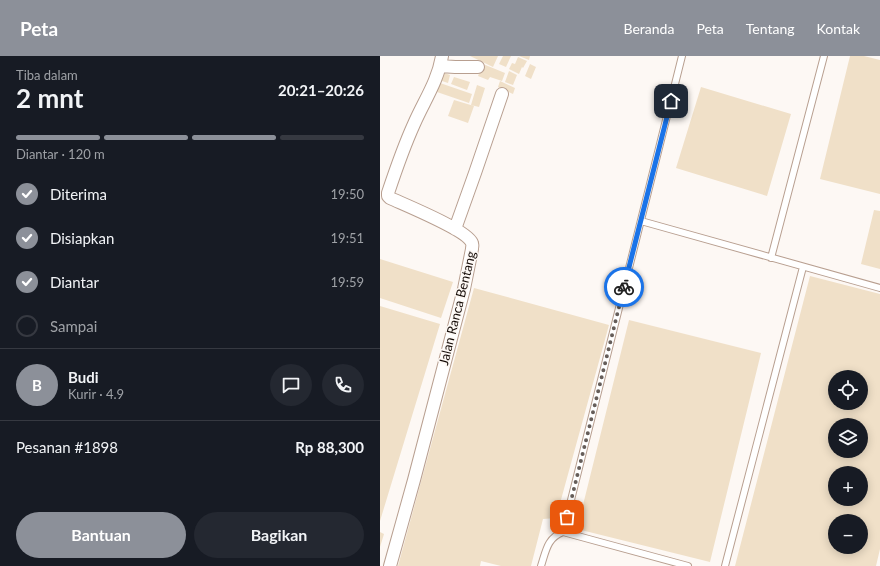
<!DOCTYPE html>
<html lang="id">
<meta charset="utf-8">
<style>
:root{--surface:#171b24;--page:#242831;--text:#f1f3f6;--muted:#9ea1a6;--line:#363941;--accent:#8c9099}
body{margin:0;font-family:Lato,sans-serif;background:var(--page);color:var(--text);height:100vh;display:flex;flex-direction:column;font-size:15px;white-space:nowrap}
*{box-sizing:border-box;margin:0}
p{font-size:13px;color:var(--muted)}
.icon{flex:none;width:22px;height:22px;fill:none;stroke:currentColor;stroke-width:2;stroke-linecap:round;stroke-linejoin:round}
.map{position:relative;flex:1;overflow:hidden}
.details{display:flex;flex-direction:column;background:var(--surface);width:380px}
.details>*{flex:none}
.buttons{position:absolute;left:448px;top:314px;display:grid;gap:8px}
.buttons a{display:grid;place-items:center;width:40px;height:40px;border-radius:50%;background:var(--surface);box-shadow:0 2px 10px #0003;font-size:20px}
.pin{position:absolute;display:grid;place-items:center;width:34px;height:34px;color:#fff;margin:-17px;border-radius:8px;box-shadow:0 2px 6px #0006}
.courier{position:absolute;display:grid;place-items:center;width:40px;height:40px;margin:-20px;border:3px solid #1a73e8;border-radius:50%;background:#fff;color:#222;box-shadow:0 1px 5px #0007}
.headline em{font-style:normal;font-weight:700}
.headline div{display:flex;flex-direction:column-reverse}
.headline{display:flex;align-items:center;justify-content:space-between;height:68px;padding:0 16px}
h1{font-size:26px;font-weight:700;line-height:30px}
.bar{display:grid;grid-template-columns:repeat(4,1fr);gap:6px 4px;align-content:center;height:48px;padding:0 16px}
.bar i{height:5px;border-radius:3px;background:var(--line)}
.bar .selected{background:var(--accent)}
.bar p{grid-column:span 4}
.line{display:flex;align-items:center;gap:10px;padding:0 16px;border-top:1px solid var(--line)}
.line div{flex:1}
.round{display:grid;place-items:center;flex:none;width:42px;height:42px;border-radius:21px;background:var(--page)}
ol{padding:0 16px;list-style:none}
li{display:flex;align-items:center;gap:12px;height:44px}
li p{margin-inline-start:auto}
li .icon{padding:4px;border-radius:50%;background:var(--accent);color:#fff;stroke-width:4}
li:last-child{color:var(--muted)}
li i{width:22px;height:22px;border:2px solid var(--line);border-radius:50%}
.cta{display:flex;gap:8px;margin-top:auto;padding:8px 16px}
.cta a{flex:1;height:46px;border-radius:24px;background:var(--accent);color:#fff;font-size:16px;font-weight:700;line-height:46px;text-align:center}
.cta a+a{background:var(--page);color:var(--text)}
header{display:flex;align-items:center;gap:24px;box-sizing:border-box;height:56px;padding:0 20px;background:var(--accent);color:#fff}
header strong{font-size:19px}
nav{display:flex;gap:22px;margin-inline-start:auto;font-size:14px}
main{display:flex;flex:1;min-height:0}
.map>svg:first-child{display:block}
.building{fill:#f0e0c8;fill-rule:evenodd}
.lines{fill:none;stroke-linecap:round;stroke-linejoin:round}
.service-casing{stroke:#b89f90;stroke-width:8}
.minor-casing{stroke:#b89f90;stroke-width:14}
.service{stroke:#fff;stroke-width:6}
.minor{stroke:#fff;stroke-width:12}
.done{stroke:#655d59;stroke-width:4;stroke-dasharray:0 7.2}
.route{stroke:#1a73e8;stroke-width:5}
.labels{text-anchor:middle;stroke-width:3;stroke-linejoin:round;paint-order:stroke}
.street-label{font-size:13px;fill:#130a06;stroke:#fdf8f4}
</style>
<header>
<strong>Peta</strong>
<nav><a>Beranda</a><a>Peta</a><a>Tentang</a><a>Kontak</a></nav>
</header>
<main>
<section class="details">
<div class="headline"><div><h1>2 mnt</h1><p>Tiba dalam</p></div><em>20:21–20:26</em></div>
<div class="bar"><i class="selected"></i><i class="selected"></i><i class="selected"></i><i></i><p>Diantar · 120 m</p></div>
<ol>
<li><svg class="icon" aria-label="check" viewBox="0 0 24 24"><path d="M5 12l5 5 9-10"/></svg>Diterima<p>19:50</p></li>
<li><svg class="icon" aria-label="check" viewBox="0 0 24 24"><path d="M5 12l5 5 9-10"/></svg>Disiapkan<p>19:51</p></li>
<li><svg class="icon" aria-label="check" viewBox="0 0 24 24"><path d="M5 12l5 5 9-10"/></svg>Diantar<p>19:59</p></li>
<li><i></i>Sampai</li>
</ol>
<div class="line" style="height:72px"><b class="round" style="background:var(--accent);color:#fff">B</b><div><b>Budi</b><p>Kurir · 4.9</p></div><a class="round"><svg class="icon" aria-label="chat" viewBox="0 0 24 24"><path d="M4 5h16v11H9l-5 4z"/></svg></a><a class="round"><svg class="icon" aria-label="phone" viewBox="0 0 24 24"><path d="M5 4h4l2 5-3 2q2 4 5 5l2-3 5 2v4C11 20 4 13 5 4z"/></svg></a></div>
<div class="line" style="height:52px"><div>Pesanan #1898</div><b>Rp 88,300</b></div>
<div class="cta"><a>Bantuan</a><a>Bagikan</a></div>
</section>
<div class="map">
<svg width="500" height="510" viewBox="0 0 500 510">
<rect width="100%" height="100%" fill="#fdf8f4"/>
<path class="building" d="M90,0H118L113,11Z
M123,0H131L126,11L119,8Z
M139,0H150L149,4Z
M470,0H484L500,4V138L440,123Z
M138,1L147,5L143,12L142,11L139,18L129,13L132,7L135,8Z
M103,8L125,17L122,25L110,21L108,24L98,20Z
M150,8L156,11L151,23L145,20Z
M129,15L137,19L133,29L125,26Z
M62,16L70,19L68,27L59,24Z
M74,21L90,26L87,34L71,28Z
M120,25L135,32L133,38L118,31Z
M60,27L92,38L89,47L57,36Z
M97,29L105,32L99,51L91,49Z
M321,31L411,58L387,140L296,112Z
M74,44L94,50L88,67L68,60Z
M494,154L500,155V213L481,208Z
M0,203L73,226L61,262L0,242Z
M430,220L500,238V493L496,510H355ZM455,321H481V347H455ZM455,369H481V395H455ZM455,417H481V443H455ZM455,465H481V491H455Z
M94,232L229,269L176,462L163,463L151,510H121L101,505L100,510H18Z
M0,250L60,268L0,465Z
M249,264L381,297L330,506L197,473Z
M0,476L4,478L0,491Z"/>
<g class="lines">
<g class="service-casing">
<path id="service" d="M261,165L500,232
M391,202L444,0
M183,476L302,0
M161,510C166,495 167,482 183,476L308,510
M345,510L423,211"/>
</g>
<g class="minor-casing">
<path id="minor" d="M60,10L75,11H98
M75,173L95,117L122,38
M10,510L34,424L84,233L92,193C92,191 93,188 92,187C87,174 25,149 10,142L8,140V137C16,113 24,90 34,68C44,45 58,25 62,0"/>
</g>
<use href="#service" class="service"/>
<use href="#minor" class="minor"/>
</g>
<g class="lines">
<path class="done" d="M187,461L244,231"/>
<path class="route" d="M244,231L291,45"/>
</g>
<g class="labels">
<g class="street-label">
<text transform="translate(77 252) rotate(-76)" y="5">Jalan Ranca Bentang</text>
</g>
</g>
</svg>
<div class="buttons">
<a><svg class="icon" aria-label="locate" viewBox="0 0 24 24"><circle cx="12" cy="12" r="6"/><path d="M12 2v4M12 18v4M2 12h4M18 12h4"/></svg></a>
<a><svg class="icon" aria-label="layers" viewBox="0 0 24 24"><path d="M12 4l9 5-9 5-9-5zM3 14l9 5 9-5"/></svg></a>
<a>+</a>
<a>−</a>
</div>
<div class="pin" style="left:187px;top:461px;background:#ea580c"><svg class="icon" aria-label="bag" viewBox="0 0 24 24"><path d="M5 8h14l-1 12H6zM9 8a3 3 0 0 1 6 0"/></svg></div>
<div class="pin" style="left:291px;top:45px;background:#1f2937"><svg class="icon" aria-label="home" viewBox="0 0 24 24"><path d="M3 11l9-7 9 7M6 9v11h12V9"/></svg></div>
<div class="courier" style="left:244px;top:231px"><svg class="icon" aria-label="bike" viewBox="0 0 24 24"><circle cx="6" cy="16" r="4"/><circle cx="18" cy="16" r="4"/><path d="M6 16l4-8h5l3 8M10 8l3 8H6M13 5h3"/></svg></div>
</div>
</main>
